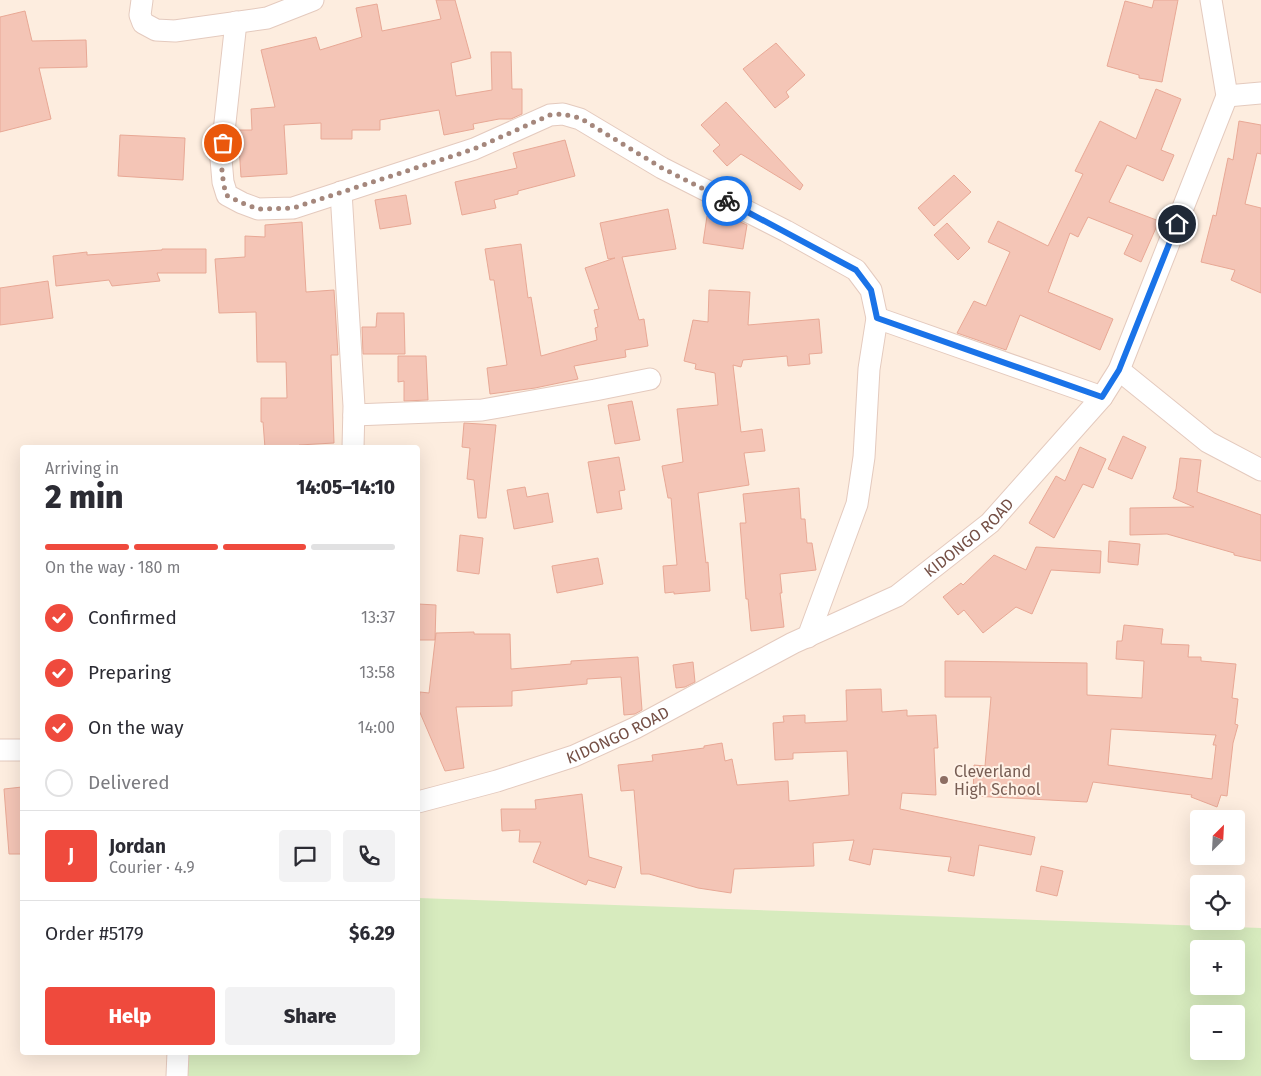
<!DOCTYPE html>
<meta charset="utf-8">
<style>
:root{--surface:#fff;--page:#f2f2f3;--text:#2b2b33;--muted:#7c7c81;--line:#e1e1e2;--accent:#ef4a3d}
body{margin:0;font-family:"Fira Sans",sans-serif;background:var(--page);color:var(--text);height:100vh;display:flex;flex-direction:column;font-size:19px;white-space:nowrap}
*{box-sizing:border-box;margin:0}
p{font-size:16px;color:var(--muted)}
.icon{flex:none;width:28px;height:28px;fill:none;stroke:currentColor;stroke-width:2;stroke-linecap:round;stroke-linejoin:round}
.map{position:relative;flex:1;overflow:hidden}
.panel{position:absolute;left:20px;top:445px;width:400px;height:610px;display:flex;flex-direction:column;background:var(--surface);border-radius:5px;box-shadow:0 5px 20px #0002}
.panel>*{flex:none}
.needle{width:32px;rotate:24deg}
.controls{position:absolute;left:1190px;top:810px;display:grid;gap:10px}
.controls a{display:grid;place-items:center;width:55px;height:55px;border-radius:5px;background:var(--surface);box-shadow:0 5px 20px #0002;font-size:25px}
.pin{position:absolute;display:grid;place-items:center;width:42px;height:42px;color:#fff;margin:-21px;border:2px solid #fff;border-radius:50%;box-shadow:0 1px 5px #0007}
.courier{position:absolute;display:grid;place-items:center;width:50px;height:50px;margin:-25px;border:4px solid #1a73e8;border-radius:50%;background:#fff;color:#222;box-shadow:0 1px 6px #0007}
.head em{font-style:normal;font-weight:800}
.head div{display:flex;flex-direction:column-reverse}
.head{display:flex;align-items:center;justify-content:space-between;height:85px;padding:0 25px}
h1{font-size:32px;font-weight:800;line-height:38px}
.bar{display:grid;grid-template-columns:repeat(4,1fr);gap:8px 5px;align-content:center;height:60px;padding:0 25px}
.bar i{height:6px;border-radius:4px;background:var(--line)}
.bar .on{background:var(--accent)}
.bar p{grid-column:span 4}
.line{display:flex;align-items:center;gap:12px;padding:0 25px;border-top:1px solid var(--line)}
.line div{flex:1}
.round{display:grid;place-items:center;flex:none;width:52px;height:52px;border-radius:5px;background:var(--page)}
ol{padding:0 25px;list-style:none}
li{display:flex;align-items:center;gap:15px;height:55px}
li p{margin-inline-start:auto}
li .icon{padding:5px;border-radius:50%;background:var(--accent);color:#fff;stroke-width:4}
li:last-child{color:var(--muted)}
li i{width:28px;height:28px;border:2px solid var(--line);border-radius:50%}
.cta{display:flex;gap:10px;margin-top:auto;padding:10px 25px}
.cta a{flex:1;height:58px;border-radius:5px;background:var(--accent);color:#fff;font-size:20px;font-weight:800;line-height:58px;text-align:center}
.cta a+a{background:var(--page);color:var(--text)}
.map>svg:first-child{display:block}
.green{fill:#d7ebbe;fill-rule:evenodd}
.building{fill:#f4c5b6;stroke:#e8a895;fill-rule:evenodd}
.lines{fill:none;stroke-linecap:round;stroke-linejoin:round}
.minor-casing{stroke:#e4cabe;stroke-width:23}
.minor{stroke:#fff;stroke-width:21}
.done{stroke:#a5877c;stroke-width:5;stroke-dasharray:0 9}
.route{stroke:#1a73e8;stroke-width:6}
.education-dot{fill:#8d6e63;stroke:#fff2e7;stroke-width:2}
.labels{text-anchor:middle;stroke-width:4;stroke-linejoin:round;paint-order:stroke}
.street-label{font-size:16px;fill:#755046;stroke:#fff2e7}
.education-label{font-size:16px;fill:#785e54;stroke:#fff2e7;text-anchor:start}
</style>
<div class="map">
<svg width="1261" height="1076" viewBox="0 0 1261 1076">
<rect width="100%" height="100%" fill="#fdeddf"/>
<path class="green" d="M418,898L1261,928V1076H188V1053L418,1052ZM1199,949H1236V986H1199ZM1199,1014H1236V1051H1199Z"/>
<path class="building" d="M436,0H455L471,58L451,63L456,96L492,90L491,52H511L512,89H522V114L511,119H499L473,124L474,129L444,135L439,110L380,120V130H352V139H321V123L284,125L287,174L241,177L238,130H252L251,109L275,107L261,50L316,37L320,50L362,37L356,8L377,4L382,31L441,19Z
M1154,0H1178L1162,82L1139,78V75L1107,66L1125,1L1152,8Z
M25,11L32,41L86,40L87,67L39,68L51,119L0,132V17Z
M776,43L805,75L786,92L789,97L775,108L743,69Z
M1156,89L1181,99L1161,150L1174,155L1163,181L1127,165L1109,202L1159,221L1141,262L1124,254L1133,235L1088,217L1078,237L1070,233L1048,292L1113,319L1100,350L1020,315L1006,350L957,333L974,301L986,306L1010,252L988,242L998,221L1048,246L1083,174L1075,171L1100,121L1136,139Z
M726,102L803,185L800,190L741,154L727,166L713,151L720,145L701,125Z
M1239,121L1261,125V154L1257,153L1245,204L1261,208V293L1231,280L1235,270L1201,262L1213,215L1216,216L1228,158L1233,160Z
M120,135L185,138L183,180L118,176Z
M565,140L575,176L518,191V194L494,200L496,208L462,215L455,182L517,168L513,153Z
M954,175L971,192L934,226L918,208Z
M406,195L411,224L380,229L375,200Z
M668,209L676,249L622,257L639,320L644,319L648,346L625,350L626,357L574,366L578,379L535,388L490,394L487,368L507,365L494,280H490L485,249L521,244L528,298L531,297L541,356L597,340L595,328L598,327L594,310L599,309L585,268L615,258L608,259L600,223Z
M707,216L738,221L747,225L743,249L703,243Z
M302,222L306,292L334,290L338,355H331L334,443L299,445V448H265L263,422H261V398H287L286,362H257L256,312L219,313L215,259L245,257V236L265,237V225Z
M947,223L970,248L958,260L934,235Z
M162,249H206V273H157L160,281L112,286L109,280L56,286L53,256L87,252V255L162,250Z
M48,281L53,318L0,325V288Z
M709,290L750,292L748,325L819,319L822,353L809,354L810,364L788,366L787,356L743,360L741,367L733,365L741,432L762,429L765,451L744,453L749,485L698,493L706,563L708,562L710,591L674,594V592L665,593L663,566L677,565L671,498H668L662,466L683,462L677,409L718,405L715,373L695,369L696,364L684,361L693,320L708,322Z
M377,313H404L405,354H363L362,327H376Z
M398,356H426L428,400L404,401V381L398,382Z
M632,401L640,440L615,444L608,405Z
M464,423L496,425L486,518H478L474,480L467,479L470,448L462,447Z
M1123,436L1146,447L1132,479L1108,469Z
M1080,447L1106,459L1093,488L1083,484L1054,538L1029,523L1056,476L1065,481Z
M619,457L625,490L619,491L622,509L597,513L588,462Z
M1180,458L1201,460L1197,492L1261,515V561L1234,555V553L1167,534L1130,535V508L1194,507L1173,498L1176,489Z
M525,487L527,497L548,493L553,522L514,529L507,490Z
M799,488L801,519H805L807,543H812L816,570L780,574L782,593H780L784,627L751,631L748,599H746L740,523H746L743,494Z
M460,535L483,538L479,574L457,571Z
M1109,541L1140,544L1138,565L1108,562Z
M1036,547L1101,551L1100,573L1051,570L1032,614L1016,607L983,633L964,610L958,615L943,597L961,583L963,585L994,555L1026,570Z
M598,558L603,584L557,593L552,566Z
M418,604L436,605L435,640H418Z
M1124,625L1163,629L1161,644L1189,645L1188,657H1201V661L1236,664L1232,698L1238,699L1235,724L1238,725L1233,743L1227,796L1221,795L1217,807L1191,797L1192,795L1093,782L1087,802L973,796L974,765L985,766L991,697H945V661L1087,663V695L1142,698L1144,661L1116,659L1117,641H1122ZM1111,729L1216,735L1213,745H1216L1212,779L1108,765Z
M474,632V634H510L511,669L571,664V661L638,657L642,710L635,714L624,715L621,677L587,679V684L512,691V706L456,707L464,768L445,771L418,708L420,692L429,693L436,633Z
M693,662L695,682L685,687L676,688L673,665Z
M881,689L882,712L907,710V716L936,715L938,748H934L936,795L902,793L900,809L1035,837L1031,855L979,845L974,876L948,871L951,857L873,849L870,865L849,860L854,840L813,843L814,866L734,869L731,893L698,888L649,874H641L634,790L621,791L618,765L653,761L652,755L704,748V746L722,743L725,761L732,759L737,785L788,781L789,801L849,795L847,751L793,753V759L775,760L773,723L784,722L783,716L805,715V723L847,721L846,690Z
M22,787V854H9L4,789Z
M582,794L589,857L622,867L615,888L588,880L586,885L533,862L541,842H519L520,830L502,831L501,809H536L535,800Z
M1041,866L1063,871L1057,896L1036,891Z"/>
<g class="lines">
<g class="minor-casing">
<g id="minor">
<path d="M142,0L140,15L143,23L156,30L175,31L267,18L313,0"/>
<path d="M236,22L221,159L223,182L227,195L242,203L258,209L293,208L474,149L550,115L563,114L580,119L662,168L786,231L856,270L871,290L877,318L869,369L864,457L857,504L808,637"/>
<path d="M1227,96L1261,93"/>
<path d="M341,192L354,406L353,448"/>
<path d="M877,318L1102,397"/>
<path d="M1119,370L1208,442L1261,470"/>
<path d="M354,415L482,410L595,390L650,379"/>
<path d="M0,750H22"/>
<path id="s1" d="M418,802L497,781L574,756L635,728L793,643L897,596L990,523L1102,397L1119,370L1227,96L1211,0"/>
<path d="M177,1076L178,1052"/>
</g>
</g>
<use href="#minor" class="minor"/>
</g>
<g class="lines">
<path class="done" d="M223,143C220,161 222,177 226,195L242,203L258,209L293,208L474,149L550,115L563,114L580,118L662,168L727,201"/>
<path class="route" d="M727,201L856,270L871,290L877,318L1102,397L1119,370L1177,224"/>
</g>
<circle class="education-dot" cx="944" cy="780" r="5"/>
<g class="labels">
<g class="street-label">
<text dy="6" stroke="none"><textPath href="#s1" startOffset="616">KIDONGO ROAD</textPath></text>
<text dy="6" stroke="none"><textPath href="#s1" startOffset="211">KIDONGO ROAD</textPath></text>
</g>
<g class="education-label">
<text x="954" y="777">Cleverland<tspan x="954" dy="18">High School</tspan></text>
</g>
</g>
</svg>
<div class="controls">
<a><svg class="needle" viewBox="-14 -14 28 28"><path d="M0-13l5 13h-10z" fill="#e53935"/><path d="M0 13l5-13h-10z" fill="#7c7c81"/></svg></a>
<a><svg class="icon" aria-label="locate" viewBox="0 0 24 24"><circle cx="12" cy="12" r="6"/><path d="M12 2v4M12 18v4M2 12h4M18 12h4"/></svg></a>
<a>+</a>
<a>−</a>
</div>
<div class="pin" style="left:223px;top:143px;background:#ea580c"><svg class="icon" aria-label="bag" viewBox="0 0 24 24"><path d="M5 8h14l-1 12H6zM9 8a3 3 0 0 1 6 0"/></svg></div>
<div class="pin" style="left:1177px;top:224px;background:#1f2937"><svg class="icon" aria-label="home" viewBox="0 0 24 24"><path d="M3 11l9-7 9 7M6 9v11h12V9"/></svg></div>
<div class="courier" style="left:727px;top:201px"><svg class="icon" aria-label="bike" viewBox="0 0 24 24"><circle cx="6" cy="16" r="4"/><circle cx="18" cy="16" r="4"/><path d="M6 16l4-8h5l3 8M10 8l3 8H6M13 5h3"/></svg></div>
<section class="panel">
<div class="head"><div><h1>2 min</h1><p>Arriving in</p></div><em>14:05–14:10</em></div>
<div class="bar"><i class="on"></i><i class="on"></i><i class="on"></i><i></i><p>On the way · 180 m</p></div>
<ol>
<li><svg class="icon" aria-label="check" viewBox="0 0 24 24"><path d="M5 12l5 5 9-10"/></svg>Confirmed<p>13:37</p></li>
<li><svg class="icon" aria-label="check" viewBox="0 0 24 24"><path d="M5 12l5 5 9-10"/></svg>Preparing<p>13:58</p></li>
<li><svg class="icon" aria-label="check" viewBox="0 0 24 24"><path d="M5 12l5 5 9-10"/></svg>On the way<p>14:00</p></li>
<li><i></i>Delivered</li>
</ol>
<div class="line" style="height:90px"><b class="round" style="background:var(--accent);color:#fff">J</b><div><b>Jordan</b><p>Courier · 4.9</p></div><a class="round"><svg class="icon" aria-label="chat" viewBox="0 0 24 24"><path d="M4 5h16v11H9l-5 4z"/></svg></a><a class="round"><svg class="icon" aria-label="phone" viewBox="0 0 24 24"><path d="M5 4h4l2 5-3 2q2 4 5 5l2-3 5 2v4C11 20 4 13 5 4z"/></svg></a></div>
<div class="line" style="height:65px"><div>Order #5179</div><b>$6.29</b></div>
<div class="cta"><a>Help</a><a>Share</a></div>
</section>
</div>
